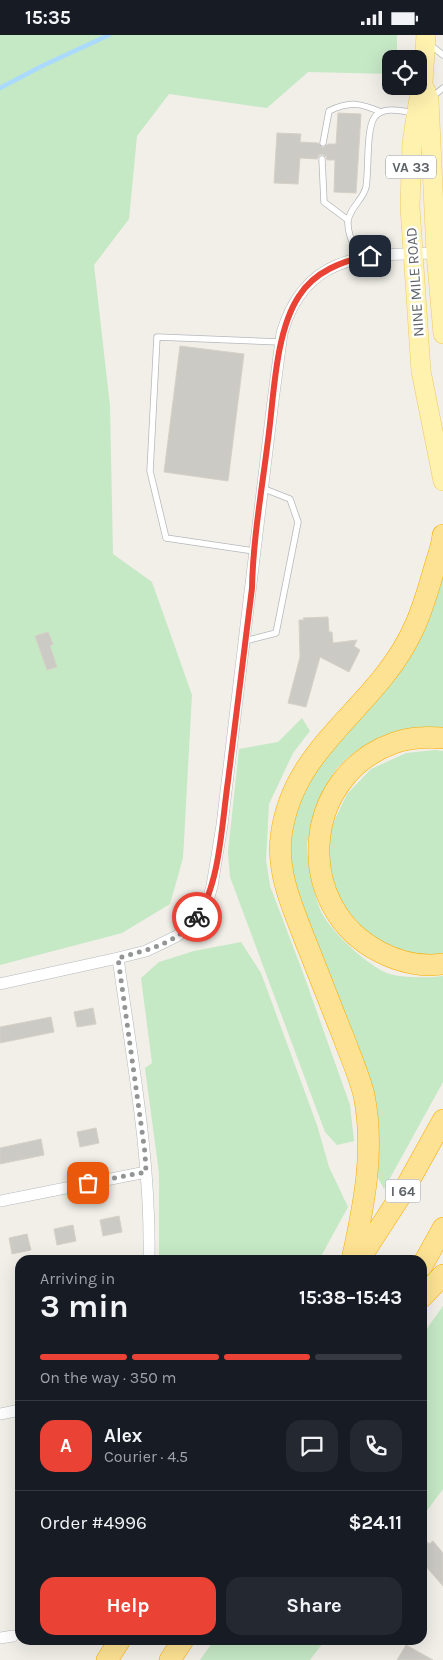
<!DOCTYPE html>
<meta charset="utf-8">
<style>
:root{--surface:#171b24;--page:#242831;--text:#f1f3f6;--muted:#9ea1a6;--line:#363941;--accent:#ea4335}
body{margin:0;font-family:Karla,sans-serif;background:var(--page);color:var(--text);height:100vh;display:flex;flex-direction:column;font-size:19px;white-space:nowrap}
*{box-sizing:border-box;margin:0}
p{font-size:16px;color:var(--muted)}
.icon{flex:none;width:28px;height:28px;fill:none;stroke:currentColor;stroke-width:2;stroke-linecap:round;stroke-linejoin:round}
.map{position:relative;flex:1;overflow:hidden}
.drawer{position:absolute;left:15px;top:1220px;width:412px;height:390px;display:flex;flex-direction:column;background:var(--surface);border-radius:15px;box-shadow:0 5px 20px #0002}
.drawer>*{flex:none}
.buttons{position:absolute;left:382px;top:15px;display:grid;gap:10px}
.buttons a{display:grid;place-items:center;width:45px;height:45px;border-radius:10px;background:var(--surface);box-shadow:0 5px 20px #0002;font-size:25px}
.pin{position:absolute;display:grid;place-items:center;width:42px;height:42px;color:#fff;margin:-21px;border-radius:10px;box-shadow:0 2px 8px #0006}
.courier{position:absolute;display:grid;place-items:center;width:50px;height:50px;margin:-25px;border:4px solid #ea4335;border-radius:50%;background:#fff;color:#222;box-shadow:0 1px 6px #0007}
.head em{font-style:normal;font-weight:700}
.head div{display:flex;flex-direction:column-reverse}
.head{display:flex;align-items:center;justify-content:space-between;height:85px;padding:0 25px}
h1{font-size:32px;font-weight:700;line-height:38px}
.bar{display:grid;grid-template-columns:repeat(4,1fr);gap:8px 5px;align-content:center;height:60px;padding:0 25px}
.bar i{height:6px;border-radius:4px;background:var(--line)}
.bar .selected{background:var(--accent)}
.bar p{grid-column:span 4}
.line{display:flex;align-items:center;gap:12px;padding:0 25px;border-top:1px solid var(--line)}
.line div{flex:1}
.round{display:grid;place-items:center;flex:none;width:52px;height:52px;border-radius:15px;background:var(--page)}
.action{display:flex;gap:10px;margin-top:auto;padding:10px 25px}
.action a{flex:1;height:58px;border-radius:15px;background:var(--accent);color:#fff;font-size:20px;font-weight:700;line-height:58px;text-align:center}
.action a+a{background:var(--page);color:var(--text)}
.status{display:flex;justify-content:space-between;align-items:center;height:35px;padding:0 25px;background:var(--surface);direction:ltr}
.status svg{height:14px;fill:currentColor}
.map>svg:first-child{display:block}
.green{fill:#c5e8c5}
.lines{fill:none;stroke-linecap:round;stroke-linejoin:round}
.stream{stroke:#aadaff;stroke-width:4.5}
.building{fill:#cccac5;stroke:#d6d1c6}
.service-casing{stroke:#b5b8bc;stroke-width:7}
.minor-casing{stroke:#b5b8bc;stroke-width:12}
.primary-casing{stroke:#f2c960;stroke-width:20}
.motorway-casing{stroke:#f9ab00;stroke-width:22}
.service{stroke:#fff;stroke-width:5.5}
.minor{stroke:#fff;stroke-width:11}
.primary{stroke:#fff2af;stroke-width:19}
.motorway{stroke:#fde293;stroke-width:21}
.done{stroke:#929495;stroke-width:5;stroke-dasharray:0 9}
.route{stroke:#ea4335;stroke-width:6}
.labels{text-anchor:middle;stroke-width:4.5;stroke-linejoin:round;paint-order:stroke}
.shield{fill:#fff;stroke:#8f9295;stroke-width:1}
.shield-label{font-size:14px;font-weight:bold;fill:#5f6368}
.street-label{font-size:15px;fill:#5f6368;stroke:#fff}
</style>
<div class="status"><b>15:35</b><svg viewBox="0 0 49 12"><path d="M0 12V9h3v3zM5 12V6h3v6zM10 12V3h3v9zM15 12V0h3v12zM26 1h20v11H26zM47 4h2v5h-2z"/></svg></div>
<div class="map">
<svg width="443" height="1625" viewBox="0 0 443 1625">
<rect width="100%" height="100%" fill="#f1efe8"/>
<path class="green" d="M0,0H397V24H391V39L308,37L267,73L169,59L137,101L129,184L94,230L110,371L113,519L152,547L192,660L183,823L170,869L122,898L0,930Z
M443,538V693C405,688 367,703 340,730C327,743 319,768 314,784C312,792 308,802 307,810C307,826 315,867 323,880C333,898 367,930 387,938C398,943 430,943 443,941V1047L384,1154L377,1141L379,1106L377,1077L297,861C295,852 292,843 291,834C286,802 298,771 311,743Z
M302,683L310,696L293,718L269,769L266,825L270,851L302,935L350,1070L354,1106L337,1110L325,1097L230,842L228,817L239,714L278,707Z
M435,715L443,716V919L425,921L394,913L367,898L341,868L328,835L330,795L347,759L371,734L406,718Z
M241,907L261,938L317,1090L329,1132L348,1172L319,1225H159V1138L145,1033L152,1028L141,943L159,927L194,916Z
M443,1271V1454L423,1481V1299Z
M214,1605H325L310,1625H200Z"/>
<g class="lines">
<path class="stream" d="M0,53L42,31L109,0"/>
</g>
<path class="building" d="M338,78L361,79L356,158L334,157L335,125H327L326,121L322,119L319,120L317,124L300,123L298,149L274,148L277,98L301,99L300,107L318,108L323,113L328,109H336Z
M180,311L244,319L228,446L164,437Z
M328,582L329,597H332L333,608L357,605L354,611L360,615L349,637L320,622L306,672L288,668L300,622L299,585H304L303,583Z
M48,597L53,609L50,611L57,632L47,635L35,601Z
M93,973L96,989L77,992L74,977Z
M51,982L54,997L0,1008V992Z
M96,1093L99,1108L80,1112L77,1097Z
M41,1104L44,1120L0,1129V1113Z
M119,1181L122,1197L103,1201L100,1185Z
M73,1190L76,1206L57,1210L54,1194Z
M27,1199L31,1215L12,1219L9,1203Z
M422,1501L429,1509L433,1506L443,1518V1551L422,1527Z
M406,1610L433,1625H397Z"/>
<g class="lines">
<g class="service-casing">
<path id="service" d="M429,9L443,20
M431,63L443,53
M323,108L329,76C350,66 360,68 381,77
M322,124L324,167L348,185
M359,223C354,211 347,198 348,186C350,172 363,165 366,152C369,135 366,96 374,83C382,70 403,76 414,78
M254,516L166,503L150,436L157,302L281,307
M245,606L276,598L298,487L290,464L262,453"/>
</g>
<g class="minor-casing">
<path id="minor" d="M118,923C132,1024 151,1124 149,1225
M0,949L118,923L146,916L177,901L194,887L209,862L212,851L222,790L273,366L282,298C306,217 366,220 436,218
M0,1166L146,1137
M0,1379L20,1375
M0,1603L13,1601"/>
</g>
<g class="primary-casing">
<path id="primary" d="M426,0L423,47L418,69L412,108L410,172L421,336L443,446
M425,54L429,65L436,218L443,299"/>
</g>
<g class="motorway-casing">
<path id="motorway" d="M443,703C426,702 410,702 394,708C301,741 292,872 380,917C399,927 422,932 443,929
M352,1225C364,1170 375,1116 364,1060C359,1040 350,1020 343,1001C330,969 318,937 305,905C292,871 277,838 281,802C290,729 342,694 384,641C413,605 423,574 435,531C438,521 442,511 443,500
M359,1225L403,1157L443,1085
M422,1231L443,1193
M422,1262L443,1240
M107,1625L120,1605
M170,1625L183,1605"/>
</g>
<use href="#service" class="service"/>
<use href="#minor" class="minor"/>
<use href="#primary" class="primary"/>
<use href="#motorway" class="motorway"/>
</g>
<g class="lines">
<path class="done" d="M88,1148L146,1137L145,1118L118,923C147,915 179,908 197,882"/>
<path class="route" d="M197,882C220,850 222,786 228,746C236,682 244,617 252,553C253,504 262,454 268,405C274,362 275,297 299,261C314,237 343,225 370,221"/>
</g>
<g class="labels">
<g class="shield">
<rect x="386" y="120.5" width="50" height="23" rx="4"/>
<rect x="385.5" y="1144.5" width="35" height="23" rx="4"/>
</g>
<g class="shield-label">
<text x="411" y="137">VA 33</text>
<text x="403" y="1161">I 64</text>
</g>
<g class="street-label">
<text transform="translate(415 247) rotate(-94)" y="5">NINE MILE ROAD</text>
</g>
</g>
</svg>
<div class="buttons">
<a><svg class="icon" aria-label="locate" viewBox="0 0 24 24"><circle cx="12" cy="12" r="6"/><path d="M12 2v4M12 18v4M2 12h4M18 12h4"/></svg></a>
</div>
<div class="pin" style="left:88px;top:1148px;background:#ea580c"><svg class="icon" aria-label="bag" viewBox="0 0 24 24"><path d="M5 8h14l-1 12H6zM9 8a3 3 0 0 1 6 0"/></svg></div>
<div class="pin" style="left:370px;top:221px;background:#1f2937"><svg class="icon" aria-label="home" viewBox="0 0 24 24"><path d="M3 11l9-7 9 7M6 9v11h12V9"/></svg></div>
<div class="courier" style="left:197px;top:882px"><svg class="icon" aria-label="bike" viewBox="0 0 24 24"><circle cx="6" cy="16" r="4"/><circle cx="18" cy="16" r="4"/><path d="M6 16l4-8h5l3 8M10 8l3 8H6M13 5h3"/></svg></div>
<section class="drawer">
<div class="head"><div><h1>3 min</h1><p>Arriving in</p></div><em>15:38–15:43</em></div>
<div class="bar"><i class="selected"></i><i class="selected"></i><i class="selected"></i><i></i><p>On the way · 350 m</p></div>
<div class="line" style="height:90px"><b class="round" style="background:var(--accent);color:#fff">A</b><div><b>Alex</b><p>Courier · 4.5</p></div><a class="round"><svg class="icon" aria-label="chat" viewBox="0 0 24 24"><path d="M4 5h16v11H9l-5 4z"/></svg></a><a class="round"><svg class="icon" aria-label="phone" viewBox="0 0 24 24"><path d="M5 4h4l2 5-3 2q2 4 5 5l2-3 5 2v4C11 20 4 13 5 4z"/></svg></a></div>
<div class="line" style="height:65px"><div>Order #4996</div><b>$24.11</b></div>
<div class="action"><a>Help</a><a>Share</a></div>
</section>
</div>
